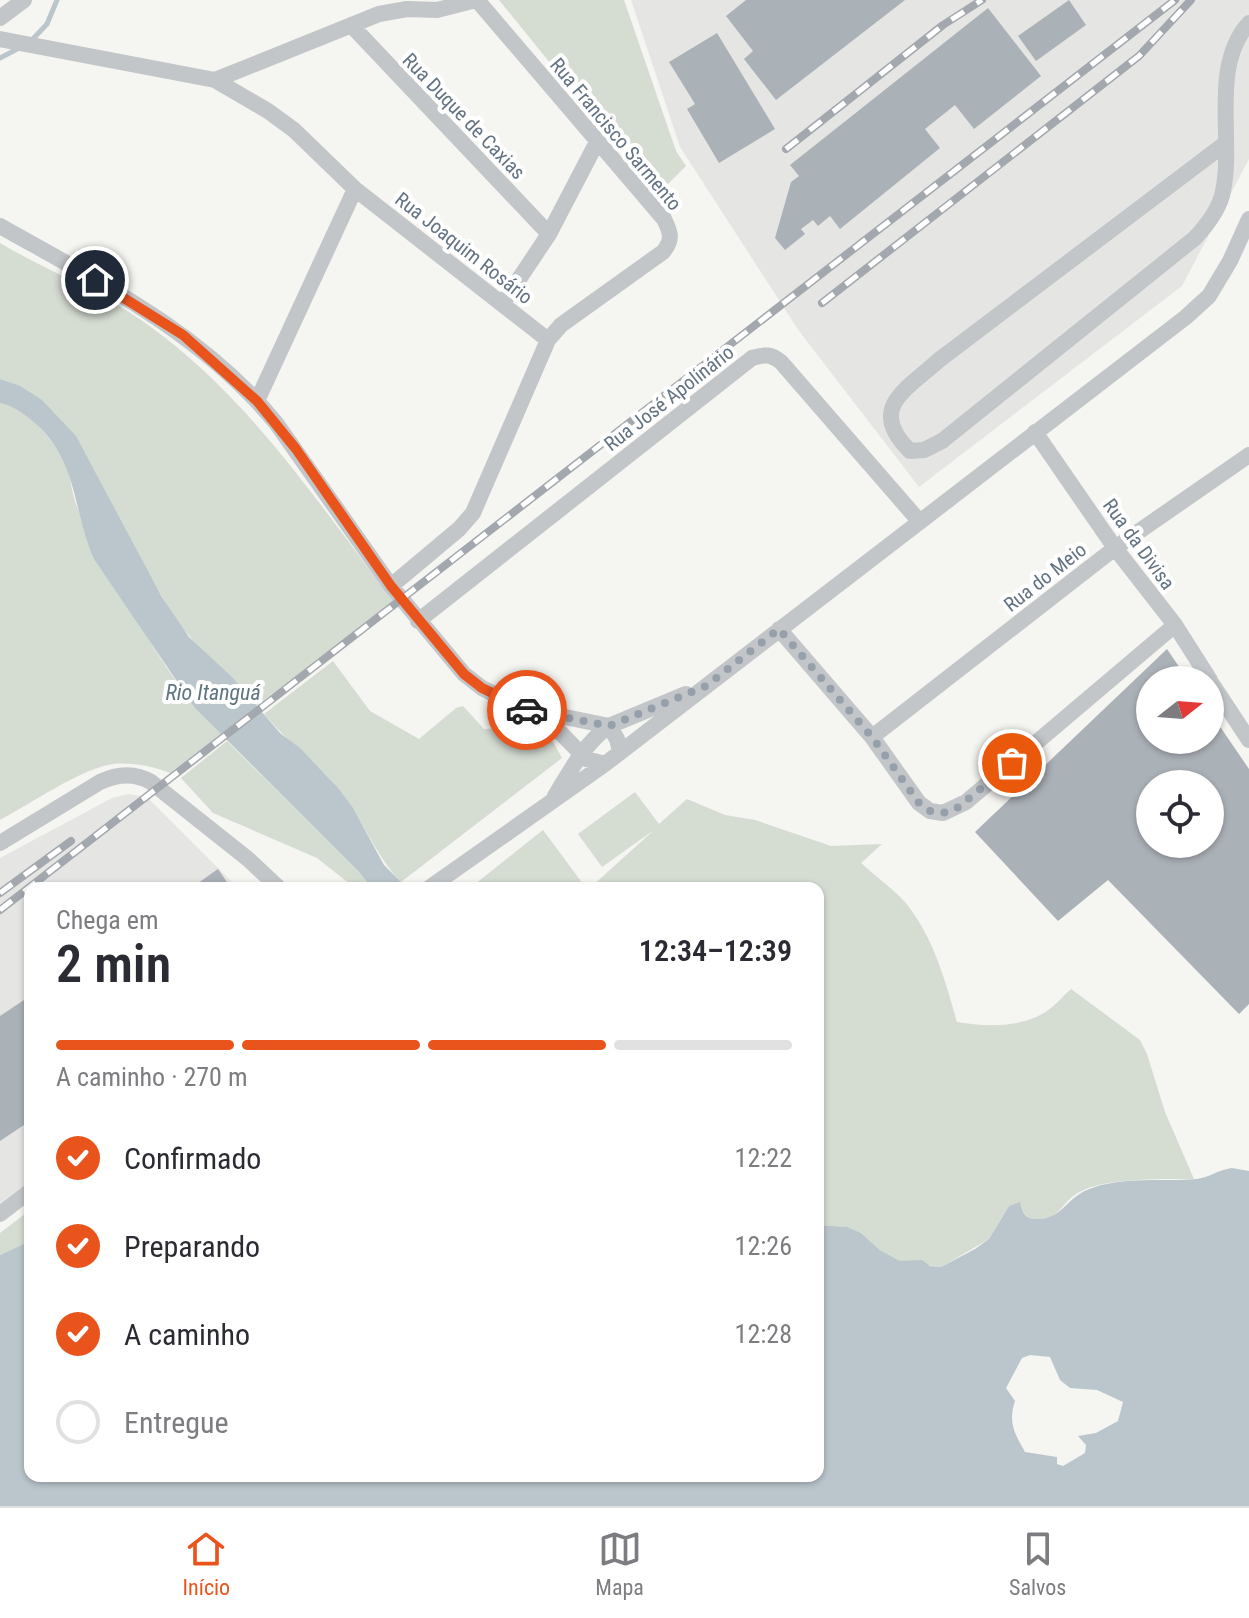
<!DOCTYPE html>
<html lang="pt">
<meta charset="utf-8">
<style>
:root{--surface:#fff;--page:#f2f2f3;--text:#2b2b33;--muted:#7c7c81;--line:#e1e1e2;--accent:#e9541c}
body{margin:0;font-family:"Roboto Condensed",sans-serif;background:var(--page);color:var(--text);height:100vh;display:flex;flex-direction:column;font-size:30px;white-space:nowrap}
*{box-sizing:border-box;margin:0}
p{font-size:26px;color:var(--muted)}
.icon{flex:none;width:44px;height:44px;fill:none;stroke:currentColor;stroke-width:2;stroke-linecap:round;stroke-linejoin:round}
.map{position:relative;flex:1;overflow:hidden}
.sheet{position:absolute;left:24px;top:882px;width:800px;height:600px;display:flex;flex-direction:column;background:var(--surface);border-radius:16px;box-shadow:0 2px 6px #0004}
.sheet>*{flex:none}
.needle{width:52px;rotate:73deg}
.buttons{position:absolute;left:1136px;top:666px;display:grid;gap:16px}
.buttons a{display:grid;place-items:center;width:88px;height:88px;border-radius:50%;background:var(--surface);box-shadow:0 2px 6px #0004;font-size:40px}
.pin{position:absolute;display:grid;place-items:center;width:68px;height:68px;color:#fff;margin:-34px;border:4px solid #fff;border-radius:50%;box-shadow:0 2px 8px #0007}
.courier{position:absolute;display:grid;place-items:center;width:80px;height:80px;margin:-40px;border:6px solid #e9541c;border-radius:50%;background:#fff;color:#222;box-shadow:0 2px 10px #0007}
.head em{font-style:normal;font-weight:600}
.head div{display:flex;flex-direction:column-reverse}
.head{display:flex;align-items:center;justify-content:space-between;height:136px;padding:0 32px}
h1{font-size:52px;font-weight:600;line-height:60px}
.bar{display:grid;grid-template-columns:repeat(4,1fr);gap:12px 8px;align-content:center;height:96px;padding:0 32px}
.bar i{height:10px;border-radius:6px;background:var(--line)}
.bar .active{background:var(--accent)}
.bar p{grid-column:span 4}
ol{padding:0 32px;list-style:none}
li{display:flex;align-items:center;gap:24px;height:88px}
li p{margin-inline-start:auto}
li .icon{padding:8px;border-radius:50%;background:var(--accent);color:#fff;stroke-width:4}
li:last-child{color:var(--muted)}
li i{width:44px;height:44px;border:4px solid var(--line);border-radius:50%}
.dock{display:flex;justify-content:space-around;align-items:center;height:112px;border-top:2px solid var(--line);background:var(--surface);font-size:22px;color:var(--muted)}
.dock a{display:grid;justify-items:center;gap:4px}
.dock .active{color:var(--accent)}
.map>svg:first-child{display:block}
.built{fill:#e5e6e4}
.green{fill:#d5dcd2}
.water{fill:#bbc6cc;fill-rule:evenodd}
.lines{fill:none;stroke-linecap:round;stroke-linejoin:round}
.stream{stroke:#bbc6cc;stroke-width:5}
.building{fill:#aab1b7;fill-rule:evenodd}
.minor{stroke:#c2c6c9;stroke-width:16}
.rail-casing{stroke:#a2a8ae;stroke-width:8}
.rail{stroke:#fff;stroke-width:5;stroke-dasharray:15;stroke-linecap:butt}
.done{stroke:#96a0aa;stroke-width:8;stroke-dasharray:0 14.4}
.route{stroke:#e9541c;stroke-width:10}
.labels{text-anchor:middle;stroke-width:8;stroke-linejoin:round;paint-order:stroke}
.street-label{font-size:20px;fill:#637383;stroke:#fff}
.water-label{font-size:22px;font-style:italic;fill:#5e7680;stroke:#fff}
</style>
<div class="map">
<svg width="1249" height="1506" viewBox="0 0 1249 1506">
<rect width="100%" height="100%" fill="#f5f5f1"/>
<path class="built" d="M631,0H1249V159L1182,286L919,487L799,331L680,147Z
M128,794L147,797L238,888H30V1181L0,1203V858L112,798Z"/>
<path class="green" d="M499,0H624L676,151L686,166L667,185H649Z
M0,243C47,271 99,290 144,322C249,396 317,502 394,602L256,706C230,676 198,650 175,618C152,581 133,542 112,504C84,451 60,400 0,379Z
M0,403C26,409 46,432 60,453C72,471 70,493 79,511C88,534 102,555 114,577C144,634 175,688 221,734L170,773C152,766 127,761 108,765C76,772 30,804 0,820Z
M333,661L370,711L419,739L456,708L463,706L484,729L521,727L548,733L562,758L401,882C376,856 364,822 342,794C319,764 288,743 264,714Z
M227,741L359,872L372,888H355L317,858L213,813L181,778Z
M635,792L659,824L687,799L725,815L755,820L831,846L882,844L861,863C875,876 891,887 904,901C933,935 945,980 957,1022C986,1027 1022,1028 1047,1011C1056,1005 1063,996 1071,989L1140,1040L1147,1054L1165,1112L1194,1179C1163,1179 1101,1177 1076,1194C1062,1203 1060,1217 1041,1219C1028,1220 1023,1215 1020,1203L1009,1206L989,1239L941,1267L900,1261L880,1250L861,1233L846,1227L818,1225V888H590L654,830L602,867L578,834Z
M543,830L586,888H470Z
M30,1210V1241L0,1255V1233Z"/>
<path class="water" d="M0,379L20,386L42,400L76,436L162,597L189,637L232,677L280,733L300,748L339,789L353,808L384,865L407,888H372L359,872L195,708L94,559C73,512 78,462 37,425C26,415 14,406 0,403Z
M1232,1168L1249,1171V1506H0V1255L30,1241V1476H818V1225L847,1227L861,1233L880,1250L900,1261L922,1260L930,1266L941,1267L975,1249L989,1239L1009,1206L1020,1202C1023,1215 1026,1220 1040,1219C1064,1217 1067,1196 1092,1188C1126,1176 1161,1182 1197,1179C1210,1177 1218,1170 1232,1168ZM1030,1355L1050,1357L1060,1380L1070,1388L1097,1390L1123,1402L1118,1421L1096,1433L1078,1436L1086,1445L1085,1453L1063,1466L1057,1464V1457L1025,1452C1014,1433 1008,1422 1015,1401L1006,1388L1022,1358Z"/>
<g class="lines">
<path class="stream" d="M30,42L47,24L57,0
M0,58L21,47"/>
</g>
<path class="building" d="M746,0H905L776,100L744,59L753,51L726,16Z
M1069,0L1086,25L1036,61L1018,36Z
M988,8L1041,76L974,129L955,105L925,129L940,148L840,229L830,216L818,226L813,220L801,229L805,234L785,250L775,238L791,182L799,176L790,165Z
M717,33L775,129L719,163L687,109L695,104L669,62Z
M1167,649L1188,680H1150V740H1210V712L1249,769V1004L1239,1014L1108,880L1058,921L975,832ZM1150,784H1210V844H1150Z
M218,869L231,888H191Z
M30,996V1121L0,1141V1016Z"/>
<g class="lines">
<path class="minor" d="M0,18L24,0
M351,25L549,234
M0,39L215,80L268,111L294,130L355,189L548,340
M215,80L379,14L407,9L437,10L476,0
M1226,143L939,360C905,391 867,408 910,451L924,450L942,441L1195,238C1207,225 1220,209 1223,191C1234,138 1210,66 1249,23
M0,226C99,282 202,333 276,423L391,586L464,674L482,688L526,710L558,730L586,759L605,764
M503,303L549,234L597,142
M257,401L355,189
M1035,432L1115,548L1175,625L1210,680
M391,586L459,529L473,513L548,340L561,325L663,252C673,240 671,233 664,219L477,0
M418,621L752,358C765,354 771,354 781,362L920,522
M779,629L872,737L919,803L930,811L943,813L966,802L1175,625
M1210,681L1249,740
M536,711L609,726L617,739L620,752
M872,737L1115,548L1249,455
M555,796C571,770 584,744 609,726L686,694
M0,843L100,782C117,774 134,772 151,782L248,859L279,888
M429,888L605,764L1186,317L1209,296L1230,261L1249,219
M0,1214L30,1191"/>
<g class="rail-casing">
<path id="rail" d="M786,149L943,25L982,0
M822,303L1139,56L1191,0
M0,893L71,841
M0,910L1175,0"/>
</g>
<use href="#rail" class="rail"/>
</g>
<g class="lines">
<path class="done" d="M527,710L609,726L706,686L779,629L872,737L919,803L930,811L943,813L956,809L1012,763"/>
<path class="route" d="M95,280L183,335L257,401L296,449L391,586L464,674L482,688L527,710"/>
</g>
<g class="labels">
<g class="street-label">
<text transform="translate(464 116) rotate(46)" y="7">Rua Duque de Caxias</text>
<text transform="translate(616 134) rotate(50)" y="7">Rua Francisco Sarmento</text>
<text transform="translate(464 248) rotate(38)" y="7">Rua Joaquim Rosário</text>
<text transform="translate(669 398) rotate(-38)" y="7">Rua José Apolinário</text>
<text transform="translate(1139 544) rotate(54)" y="7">Rua da Divisa</text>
<text transform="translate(1045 577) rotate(-38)" y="7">Rua do Meio</text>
</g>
<g class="water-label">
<text x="213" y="700">Rio Itanguá</text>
</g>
</g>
</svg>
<div class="buttons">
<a><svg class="needle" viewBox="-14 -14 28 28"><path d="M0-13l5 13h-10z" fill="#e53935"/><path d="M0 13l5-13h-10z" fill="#7c7c81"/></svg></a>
<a><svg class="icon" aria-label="locate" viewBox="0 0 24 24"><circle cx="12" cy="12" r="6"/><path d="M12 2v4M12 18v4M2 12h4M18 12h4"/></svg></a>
</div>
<div class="pin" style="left:1012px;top:763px;background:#ea580c"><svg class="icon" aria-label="bag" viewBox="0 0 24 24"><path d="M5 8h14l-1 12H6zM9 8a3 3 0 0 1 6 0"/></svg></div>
<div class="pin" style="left:95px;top:280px;background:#1f2937"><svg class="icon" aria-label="home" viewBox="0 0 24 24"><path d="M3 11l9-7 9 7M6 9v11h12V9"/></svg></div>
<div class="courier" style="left:527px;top:710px"><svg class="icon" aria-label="car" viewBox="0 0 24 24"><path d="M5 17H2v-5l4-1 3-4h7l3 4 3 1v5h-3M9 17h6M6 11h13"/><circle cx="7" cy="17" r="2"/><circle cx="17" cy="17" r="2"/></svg></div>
<section class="sheet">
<div class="head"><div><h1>2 min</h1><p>Chega em</p></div><em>12:34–12:39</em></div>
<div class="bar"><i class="active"></i><i class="active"></i><i class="active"></i><i></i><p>A caminho · 270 m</p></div>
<ol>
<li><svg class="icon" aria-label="check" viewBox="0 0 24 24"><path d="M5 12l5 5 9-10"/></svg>Confirmado<p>12:22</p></li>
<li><svg class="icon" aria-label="check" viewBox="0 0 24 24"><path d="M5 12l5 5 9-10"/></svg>Preparando<p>12:26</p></li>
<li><svg class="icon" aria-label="check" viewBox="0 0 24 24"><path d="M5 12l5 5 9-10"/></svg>A caminho<p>12:28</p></li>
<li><i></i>Entregue</li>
</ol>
</section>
</div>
<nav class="dock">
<a class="active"><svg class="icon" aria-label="home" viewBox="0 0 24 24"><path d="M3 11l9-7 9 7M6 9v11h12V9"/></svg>Início</a>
<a><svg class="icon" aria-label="map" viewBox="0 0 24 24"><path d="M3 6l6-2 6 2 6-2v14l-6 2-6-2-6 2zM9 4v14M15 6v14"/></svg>Mapa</a>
<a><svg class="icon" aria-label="saved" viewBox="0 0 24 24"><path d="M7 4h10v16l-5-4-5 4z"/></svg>Salvos</a>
</nav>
